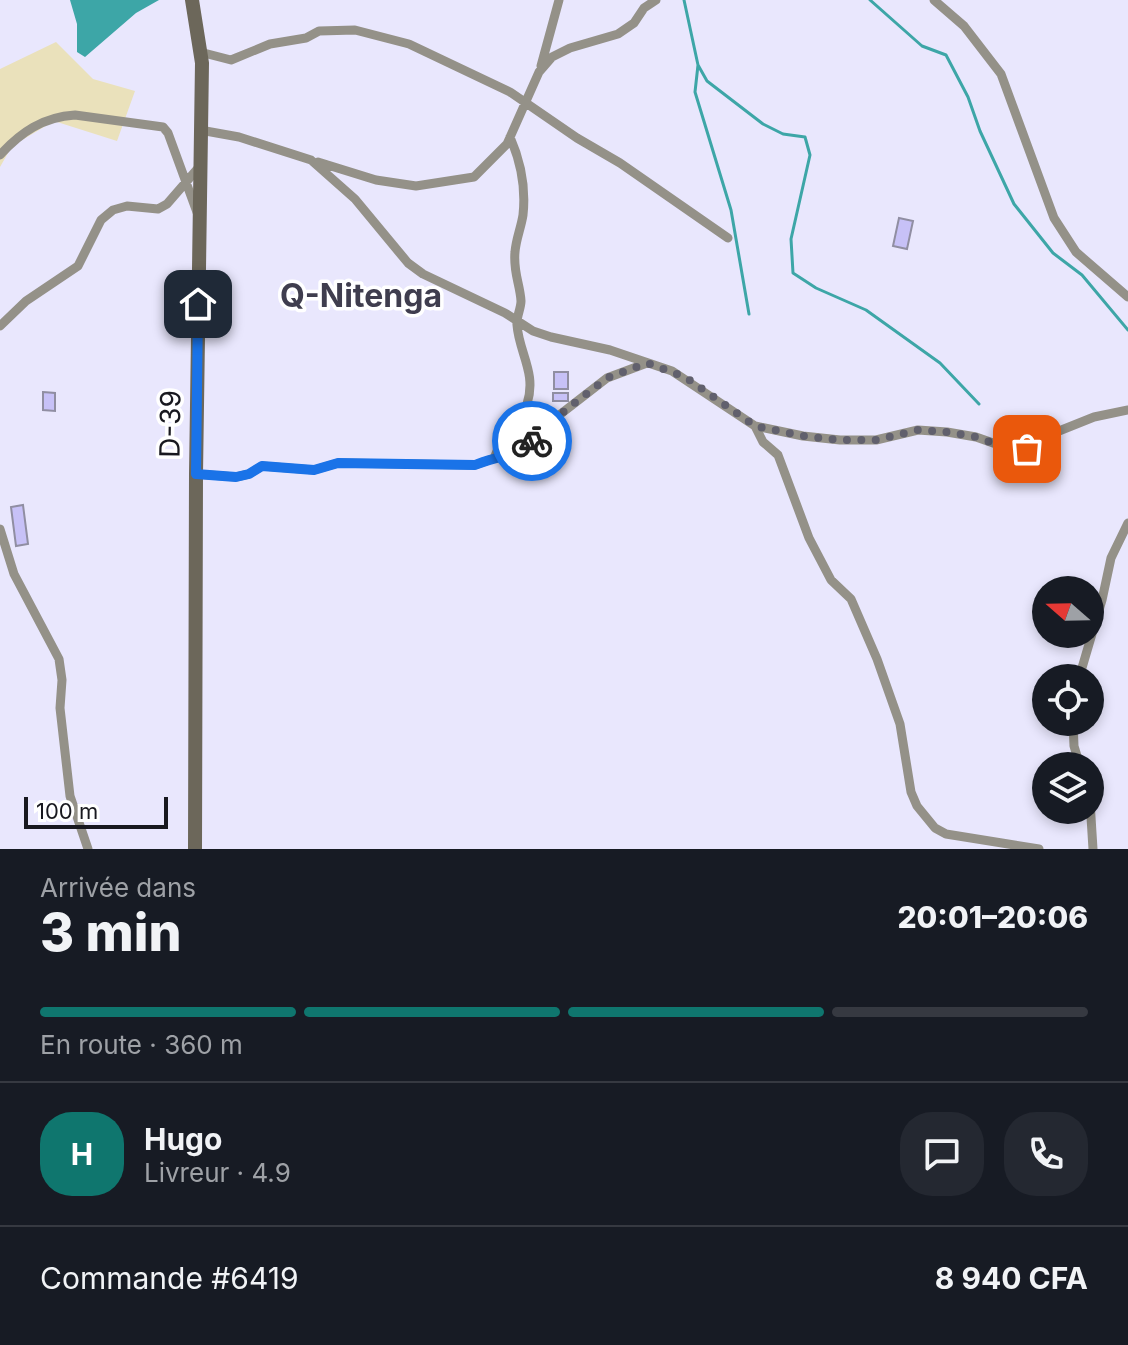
<!DOCTYPE html>
<html lang="fr">
<meta charset="utf-8">
<style>
:root{--surface:#171b24;--page:#242831;--text:#f1f3f6;--muted:#9ea1a6;--line:#363941;--accent:#0f766e}
body{margin:0;font-family:Inter,sans-serif;background:var(--page);color:var(--text);height:100vh;display:flex;flex-direction:column;font-size:30px;white-space:nowrap}
*{box-sizing:border-box;margin:0}
p{font-size:26px;color:var(--muted)}
.icon{flex:none;width:44px;height:44px;fill:none;stroke:currentColor;stroke-width:2;stroke-linecap:round;stroke-linejoin:round}
.map{position:relative;height:849px;overflow:hidden}
.drawer{display:flex;flex-direction:column;background:var(--surface);flex:1}
.drawer>*{flex:none}
.needle{width:52px;rotate:290deg}
.tools{position:absolute;left:1032px;top:576px;display:grid;gap:16px}
.tools a{display:grid;place-items:center;width:72px;height:72px;border-radius:50%;background:var(--surface);box-shadow:0 4px 12px #0003;font-size:40px}
.scale{position:absolute;left:24px;bottom:20px;width:144px;box-sizing:border-box;padding-left:8px;border:4px solid #18181f;border-top:0;font-size:22px;line-height:28px;white-space:nowrap;color:#18181f;-webkit-text-stroke:6px #fff;paint-order:stroke}
.pin{position:absolute;display:grid;place-items:center;width:68px;height:68px;color:#fff;margin:-34px;border-radius:16px;box-shadow:0 4px 12px #0006}
.courier{position:absolute;display:grid;place-items:center;width:80px;height:80px;margin:-40px;border:6px solid #1a73e8;border-radius:50%;background:#fff;color:#222;box-shadow:0 2px 10px #0007}
.headline em{font-style:normal;font-weight:800}
.headline div{display:flex;flex-direction:column-reverse}
.headline{display:flex;align-items:center;justify-content:space-between;height:136px;padding:0 40px}
h1{font-size:52px;font-weight:800;line-height:60px}
.bar{display:grid;grid-template-columns:repeat(4,1fr);gap:12px 8px;align-content:center;height:96px;padding:0 40px}
.bar i{height:10px;border-radius:6px;background:var(--line)}
.bar .current{background:var(--accent)}
.bar p{grid-column:span 4}
.line{display:flex;align-items:center;gap:20px;padding:0 40px;border-top:2px solid var(--line)}
.line div{flex:1}
.round{display:grid;place-items:center;flex:none;width:84px;height:84px;border-radius:32px;background:var(--page)}
.map>svg:first-child{display:block}
.sand{fill:#eae1bb}
.water{fill:#3da6a7}
.lines{fill:none;stroke-linecap:round;stroke-linejoin:round}
.stream{stroke:#3da6a7;stroke-width:3}
.building{fill:#c7c1f7;stroke:#908ea2;stroke-width:2}
.minor{stroke:#949188;stroke-width:9}
.secondary{stroke:#6c675a;stroke-width:14}
.done{stroke:#61606d;stroke-width:8;stroke-dasharray:0 14.4}
.route{stroke:#1a73e8;stroke-width:10}
.labels{text-anchor:middle;stroke-width:7;stroke-linejoin:round;paint-order:stroke}
.street-label{font-size:28px;fill:#18181f;stroke:#fff}
.quarter-label{font-size:32px;font-weight:bold;fill:#3f3d4e;stroke:#fff}
</style>
<div class="map">
<svg width="1128" height="849" viewBox="0 0 1128 849">
<rect width="100%" height="100%" fill="#e9e7fd"/>
<path class="sand" d="M56,42L93,79L135,91L117,141L54,121L12,146L0,167V69Z"/>
<path class="water" d="M70,0H159L136,13L85,57L77,52V24Z"/>
<g class="lines">
<path class="stream" d="M684,0L698,65L707,81L763,124L783,134L805,137L810,155L791,239L793,273L816,288L866,310L940,363L979,404
M870,0L922,46L946,55L968,97L980,131L1014,204L1053,253L1082,275L1128,330
M698,65L695,92L731,210L749,314"/>
</g>
<path class="building" d="M899,218L913,221L907,249L893,246Z
M554,372H568V389H554Z
M43,392L55,393V411L43,410Z
M553,393H568V401H553Z
M23,505L28,544L16,546L11,507Z"/>
<g class="lines">
<path class="minor" d="M934,0L964,26L1001,74L1054,218L1076,252L1128,297
M200,52L231,60L270,44L306,38L319,31L355,30L409,44L510,92L577,138L620,163L728,238
M541,66L559,0
M200,130L239,137L311,160L355,199L408,263L423,274L505,313L533,331L551,337L610,350L672,371L755,426L763,442L778,455L809,538L831,580L851,599L877,659L900,724L911,792L917,806L935,828L946,834L1039,849
M0,155C21,132 43,117 75,115L163,127L168,133L198,215
M318,162L376,180L416,186L474,177L507,144L539,72L552,57L570,48L618,34L634,23L644,8L656,0
M0,326L26,301L78,266L101,220L113,210L127,206L158,209L167,204L200,166
M755,426L803,436L840,440H876L918,430L947,432L976,437L1013,450L1027,449L1049,435L1094,417L1128,410
M495,456C501,436 520,424 527,404C537,373 519,353 517,325C516,317 521,309 521,301C520,284 513,272 515,252C516,239 521,228 523,215C526,187 521,162 510,137
M196,474L236,477L249,474L262,466L314,470L338,463L475,465L526,447L549,423L607,378L647,363
M0,529L14,574L59,659L62,680L60,708L70,796L88,849
M1079,678L1102,600L1111,558L1128,523
M1073,722L1074,746L1080,766
M1090,801L1093,849"/>
<path class="secondary" d="M192,0L202,63L196,474L195,849"/>
</g>
<g class="lines">
<path class="done" d="M532,441L549,423L607,378L647,363L685,377L755,426L803,436L840,440H876L918,430L947,432L976,437L1013,450L1027,449"/>
<path class="route" d="M198,304L196,474L236,477L249,474L262,466L314,470L338,463L475,465C494,457 517,456 532,441"/>
</g>
<g class="labels">
<g class="street-label">
<text transform="translate(170 424) rotate(-89)" y="10">D-39</text>
</g>
<g class="quarter-label">
<text x="361" y="307">Q-Nitenga</text>
</g>
</g>
</svg>
<div class="tools">
<a><svg class="needle" viewBox="-14 -14 28 28"><path d="M0-13l5 13h-10z" fill="#e53935"/><path d="M0 13l5-13h-10z" fill="#9ea1a6"/></svg></a>
<a><svg class="icon" aria-label="locate" viewBox="0 0 24 24"><circle cx="12" cy="12" r="6"/><path d="M12 2v4M12 18v4M2 12h4M18 12h4"/></svg></a>
<a><svg class="icon" aria-label="layers" viewBox="0 0 24 24"><path d="M12 4l9 5-9 5-9-5zM3 14l9 5 9-5"/></svg></a>
</div>
<div class="scale">100 m</div>
<div class="pin" style="left:1027px;top:449px;background:#ea580c"><svg class="icon" aria-label="bag" viewBox="0 0 24 24"><path d="M5 8h14l-1 12H6zM9 8a3 3 0 0 1 6 0"/></svg></div>
<div class="pin" style="left:198px;top:304px;background:#1f2937"><svg class="icon" aria-label="home" viewBox="0 0 24 24"><path d="M3 11l9-7 9 7M6 9v11h12V9"/></svg></div>
<div class="courier" style="left:532px;top:441px"><svg class="icon" aria-label="bike" viewBox="0 0 24 24"><circle cx="6" cy="16" r="4"/><circle cx="18" cy="16" r="4"/><path d="M6 16l4-8h5l3 8M10 8l3 8H6M13 5h3"/></svg></div>
</div>
<section class="drawer">
<div class="headline"><div><h1>3 min</h1><p>Arrivée dans</p></div><em>20:01–20:06</em></div>
<div class="bar"><i class="current"></i><i class="current"></i><i class="current"></i><i></i><p>En route · 360 m</p></div>
<div class="line" style="height:144px"><b class="round" style="background:var(--accent);color:#fff">H</b><div><b>Hugo</b><p>Livreur · 4.9</p></div><a class="round"><svg class="icon" aria-label="chat" viewBox="0 0 24 24"><path d="M4 5h16v11H9l-5 4z"/></svg></a><a class="round"><svg class="icon" aria-label="phone" viewBox="0 0 24 24"><path d="M5 4h4l2 5-3 2q2 4 5 5l2-3 5 2v4C11 20 4 13 5 4z"/></svg></a></div>
<div class="line" style="height:104px"><div>Commande #6419</div><b>8 940 CFA</b></div>
</section>
